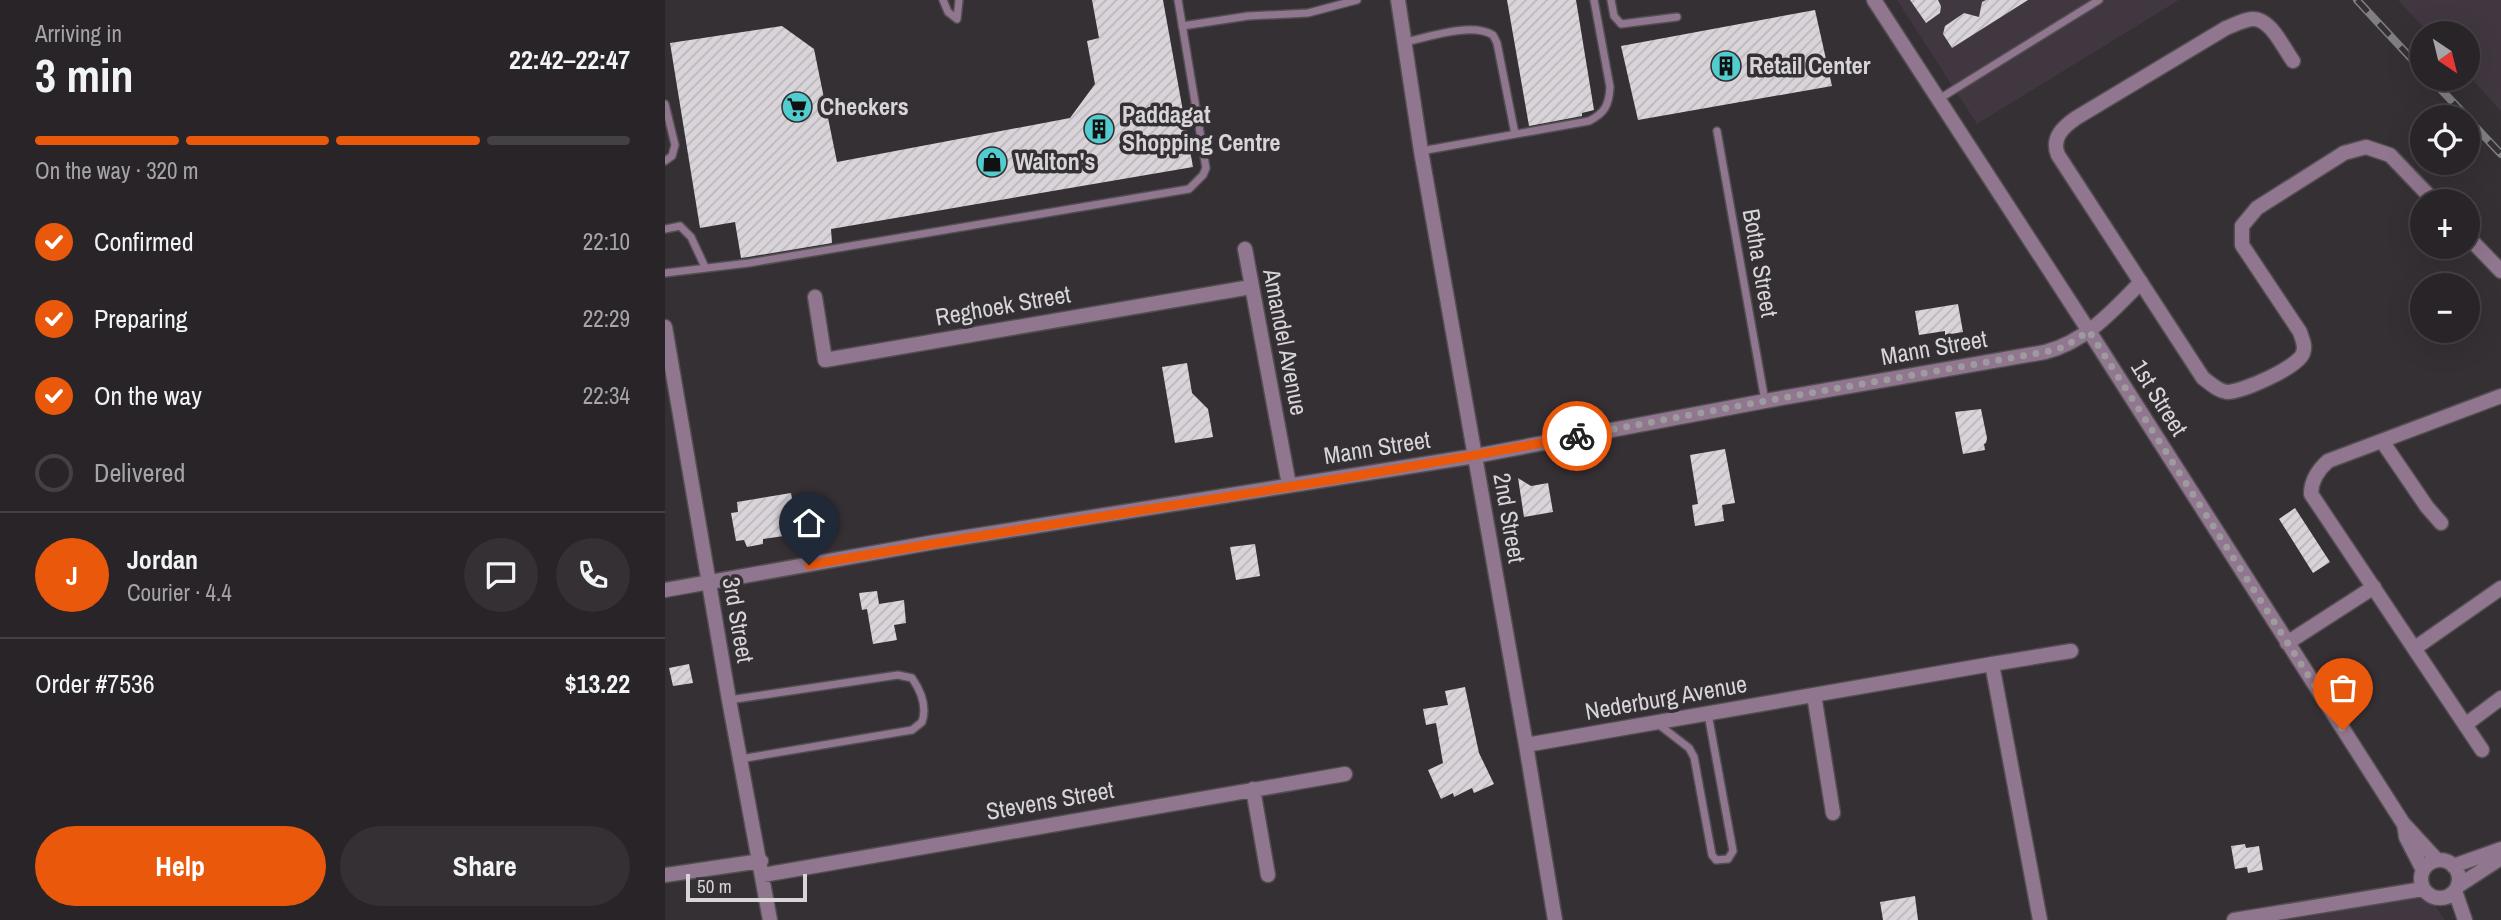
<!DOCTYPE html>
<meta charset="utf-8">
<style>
:root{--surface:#282427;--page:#343033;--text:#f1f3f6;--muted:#a5a4a7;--line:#444144;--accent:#ea580c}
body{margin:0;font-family:"Archivo Narrow",sans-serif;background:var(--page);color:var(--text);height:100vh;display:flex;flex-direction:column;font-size:26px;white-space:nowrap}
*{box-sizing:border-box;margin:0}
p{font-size:23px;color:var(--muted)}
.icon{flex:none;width:38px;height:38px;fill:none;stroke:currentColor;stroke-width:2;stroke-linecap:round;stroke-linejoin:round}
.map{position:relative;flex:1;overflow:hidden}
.side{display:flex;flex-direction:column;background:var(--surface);width:665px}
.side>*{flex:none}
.needle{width:46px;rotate:145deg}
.fabs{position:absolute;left:1745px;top:21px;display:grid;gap:14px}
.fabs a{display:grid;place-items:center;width:70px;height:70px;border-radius:50%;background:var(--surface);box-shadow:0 7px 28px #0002,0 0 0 2px var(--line);font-size:35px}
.scale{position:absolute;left:21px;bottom:18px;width:121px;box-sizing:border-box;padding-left:7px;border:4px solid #d7d5d7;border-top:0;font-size:19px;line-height:24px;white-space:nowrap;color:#d7d5d7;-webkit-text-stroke:5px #353034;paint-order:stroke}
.pin{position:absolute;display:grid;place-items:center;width:60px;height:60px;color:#fff;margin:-72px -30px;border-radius:50% 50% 50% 0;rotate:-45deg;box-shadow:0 0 7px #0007}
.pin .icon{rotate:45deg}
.courier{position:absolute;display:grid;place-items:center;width:70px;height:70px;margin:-35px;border:5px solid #ea580c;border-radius:50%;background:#fff;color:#222;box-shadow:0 2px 9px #0007}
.summary em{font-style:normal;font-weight:700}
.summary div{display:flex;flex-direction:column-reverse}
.summary{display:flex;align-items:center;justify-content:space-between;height:119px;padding:0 35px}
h1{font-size:46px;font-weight:700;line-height:52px}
.bar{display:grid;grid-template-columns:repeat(4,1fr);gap:10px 7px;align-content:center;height:84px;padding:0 35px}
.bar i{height:9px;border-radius:5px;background:var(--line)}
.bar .on{background:var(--accent)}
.bar p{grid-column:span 4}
.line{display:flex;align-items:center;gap:18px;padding:0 35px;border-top:2px solid var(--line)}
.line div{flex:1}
.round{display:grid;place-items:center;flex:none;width:74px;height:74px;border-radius:37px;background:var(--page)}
ol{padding:0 35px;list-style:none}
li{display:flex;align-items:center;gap:21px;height:77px}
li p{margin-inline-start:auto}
li .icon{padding:7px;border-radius:50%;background:var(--accent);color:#fff;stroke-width:4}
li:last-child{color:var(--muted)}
li i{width:38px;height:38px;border:4px solid var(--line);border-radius:50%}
.cta{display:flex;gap:14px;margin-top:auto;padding:14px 35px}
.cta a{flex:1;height:80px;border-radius:42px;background:var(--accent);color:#fff;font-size:28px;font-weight:700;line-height:80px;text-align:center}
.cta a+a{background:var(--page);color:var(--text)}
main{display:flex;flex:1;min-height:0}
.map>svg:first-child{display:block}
.built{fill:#413740}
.building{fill:url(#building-hatch)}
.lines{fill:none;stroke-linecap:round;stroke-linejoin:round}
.lane-casing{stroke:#524e51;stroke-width:10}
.street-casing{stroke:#524e51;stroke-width:17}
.lane{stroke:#90768e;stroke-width:7}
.street{stroke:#90768e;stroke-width:14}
.rail-casing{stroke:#827f82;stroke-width:8}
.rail{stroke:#353034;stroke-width:5;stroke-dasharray:16;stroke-linecap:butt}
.done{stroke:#9e9b9e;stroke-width:7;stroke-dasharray:0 12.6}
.route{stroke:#ea580c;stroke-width:9}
.labels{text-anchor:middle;stroke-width:7;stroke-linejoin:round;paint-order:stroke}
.poi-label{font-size:24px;font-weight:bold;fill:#d7d5d7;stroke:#353034;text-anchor:start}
.street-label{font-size:24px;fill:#d7d5d7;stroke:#353034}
</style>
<main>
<section class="side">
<div class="summary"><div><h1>3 min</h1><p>Arriving in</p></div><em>22:42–22:47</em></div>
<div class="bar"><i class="on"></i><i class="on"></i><i class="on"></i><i></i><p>On the way · 320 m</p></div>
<ol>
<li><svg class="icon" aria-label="check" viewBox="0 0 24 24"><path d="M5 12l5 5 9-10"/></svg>Confirmed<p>22:10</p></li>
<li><svg class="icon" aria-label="check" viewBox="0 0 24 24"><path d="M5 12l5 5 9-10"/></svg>Preparing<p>22:29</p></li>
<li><svg class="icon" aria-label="check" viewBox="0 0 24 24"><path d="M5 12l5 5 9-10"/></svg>On the way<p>22:34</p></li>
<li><i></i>Delivered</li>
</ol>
<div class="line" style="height:126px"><b class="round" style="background:var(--accent);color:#fff">J</b><div><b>Jordan</b><p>Courier · 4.4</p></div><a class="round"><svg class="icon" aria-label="chat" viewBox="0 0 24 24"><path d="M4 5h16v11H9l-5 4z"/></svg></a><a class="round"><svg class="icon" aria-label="phone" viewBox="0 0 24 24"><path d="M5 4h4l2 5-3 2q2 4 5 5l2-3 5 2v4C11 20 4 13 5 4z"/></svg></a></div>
<div class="line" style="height:91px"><div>Order #7536</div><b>$13.22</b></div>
<div class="cta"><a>Help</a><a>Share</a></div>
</section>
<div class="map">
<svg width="1836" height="920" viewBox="0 0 1836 920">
<defs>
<pattern id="building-hatch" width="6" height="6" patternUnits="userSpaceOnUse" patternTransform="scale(1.75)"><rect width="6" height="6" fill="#d9d4d9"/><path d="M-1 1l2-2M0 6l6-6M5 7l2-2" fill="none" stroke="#bab6ba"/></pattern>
</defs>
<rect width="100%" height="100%" fill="#353034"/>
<path class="built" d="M1232,0H1514L1312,124Z
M1733,0H1836V111L1803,75L1802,33H1764Z
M1763,895L1780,920H1626Z"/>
<path class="building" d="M427,0H498L528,167L166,229L167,243L83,257L76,258L70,222L35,228L5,43L117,26L149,49L172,162L405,118L430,84L422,41L434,38Z
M842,0H911L929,110L917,113V116L864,126Z
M1245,0H1273L1276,6L1275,13L1261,23Z
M1321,0H1363L1287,48L1278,34L1280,26L1299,13L1314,17L1317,2Z
M1150,10L1167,86L973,120L956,46Z
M1293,304L1298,332L1280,335V331L1254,335L1250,311Z
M522,363L527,393L543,409L548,437L510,443L497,367Z
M1316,409L1322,438L1321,443L1319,444L1320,450L1298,454L1290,412Z
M1060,449L1070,503L1057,505L1059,521L1030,526L1027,505L1033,504L1025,455Z
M853,478L866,486L883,483L888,512L859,517Z
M126,493L132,528L125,530L126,535L98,539V544L82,547L79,540L71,541L66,513L73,512L72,502Z
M1630,508L1665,562L1648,573L1614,519Z
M590,544L595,576L571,580L565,547Z
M212,591L214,604L239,600L241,623L229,625L232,640L208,644L202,609L197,610L194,593Z
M24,664L28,683L8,686L4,668Z
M800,687L814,753L829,784L809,793L807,788L789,797L788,793L776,799L763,770L778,763L771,723L761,725L758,709L783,705L780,691Z
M1580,844L1581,848L1594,846L1598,870L1583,873L1582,867L1570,869L1566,846Z
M1250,896L1253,920H1218L1215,902Z"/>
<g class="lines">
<g class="lane-casing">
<path id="lane" d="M278,0L283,12L292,19L294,0
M946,0L949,16L956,24L1012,17
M517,26L583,16L643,13L692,0
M740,42C764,37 806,22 828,35L832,43L850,134
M1274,99L1434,0
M0,104L10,145L7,156L0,161
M1052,131L1100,401
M756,151L924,121C940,113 944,105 945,87L929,0
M0,229L15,226L26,237L40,267
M0,273L84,263L524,189L538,175L541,168L513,0
M64,700L233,675L247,678C256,691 262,707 257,722L247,730L75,759
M993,724L1024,748L1029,757L1047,855L1051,860L1063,859L1068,851L1043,714"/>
</g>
<g class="street-casing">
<path id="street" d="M733,0L756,151L861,745L890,920
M1209,0L1424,331L1738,823L1772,860
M1628,61C1619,49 1605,17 1587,19C1578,20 1569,25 1561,28L1411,118C1398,127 1386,138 1393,155L1538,378C1545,383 1553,391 1562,392C1577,392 1634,367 1638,353C1641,345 1637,339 1635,332L1577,245V226L1592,208L1679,153L1701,147L1725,155L1769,201
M1802,236L1836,271
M580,249L624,485
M150,297L160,360L586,287
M0,327L64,700L105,920
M1717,441L1762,507L1776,523
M0,590L270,542L810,456L1100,401L1380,352C1420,342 1448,311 1476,282
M1622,643L1709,587
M1750,648L1836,588
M1327,664L1406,651
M1149,695L1168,813
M1800,725L1836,698
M861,745L1327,664L1375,920
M1817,750L1646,494C1646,480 1653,470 1663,461L1836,396
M588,789L603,875
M1739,824L1741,837L1758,870
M1756 879a19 19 0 1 1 38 0a19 19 0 1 1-38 0Z
M1788,866L1836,849
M0,875L96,861
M98,875L680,774
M1793,886L1836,858
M1790,891L1800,920
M1569,920L1758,889"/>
</g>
<use href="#lane" class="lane"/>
<use href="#street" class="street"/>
<g class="rail-casing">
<path id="rail" d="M1692,0L1757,70
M1766,79L1802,117
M1802,118L1836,154"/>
</g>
<use href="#rail" class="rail"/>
</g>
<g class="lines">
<path class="done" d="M912,436L1100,401L1380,352L1399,347L1424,331L1678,730"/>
<path class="route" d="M144,565C400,519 657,486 912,436"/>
</g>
<defs>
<g id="building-disc" transform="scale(1.575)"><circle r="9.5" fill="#52cdcf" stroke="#353034"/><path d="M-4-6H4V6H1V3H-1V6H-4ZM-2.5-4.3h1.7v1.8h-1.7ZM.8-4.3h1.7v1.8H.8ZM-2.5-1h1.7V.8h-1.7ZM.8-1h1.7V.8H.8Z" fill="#111"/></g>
<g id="supermarket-disc" transform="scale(1.575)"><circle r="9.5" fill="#52cdcf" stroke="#353034"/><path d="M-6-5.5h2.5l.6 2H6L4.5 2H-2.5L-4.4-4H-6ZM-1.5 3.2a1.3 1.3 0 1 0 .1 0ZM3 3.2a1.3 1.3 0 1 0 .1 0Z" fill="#111"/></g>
<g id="shop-disc" transform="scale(1.575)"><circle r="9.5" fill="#52cdcf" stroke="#353034"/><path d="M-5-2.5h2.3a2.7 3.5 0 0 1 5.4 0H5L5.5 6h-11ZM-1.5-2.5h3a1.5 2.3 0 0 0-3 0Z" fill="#111"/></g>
</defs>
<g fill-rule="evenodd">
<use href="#building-disc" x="1061" y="66"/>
<use href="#supermarket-disc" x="132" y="107"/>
<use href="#building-disc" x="434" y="129"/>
<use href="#shop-disc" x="327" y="162"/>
</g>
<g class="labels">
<g class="poi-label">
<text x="1084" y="74">Retail Center</text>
<text x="155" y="115">Checkers</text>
<text x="457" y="123">Paddagat<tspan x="457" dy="28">Shopping Centre</tspan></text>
<text x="350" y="170">Walton's</text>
</g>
<g class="street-label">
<text transform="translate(1095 263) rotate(80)" y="8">Botha Street</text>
<text transform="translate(338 306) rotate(-10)" y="8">Reghoek Street</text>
<text transform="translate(620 342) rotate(79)" y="8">Amandel Avenue</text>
<text transform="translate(1269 348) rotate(-10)" y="8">Mann Street</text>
<text transform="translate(1494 398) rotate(58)" y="8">1st Street</text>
<text transform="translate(712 448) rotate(-9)" y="8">Mann Street</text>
<text transform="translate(844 518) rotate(80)" y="8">2nd Street</text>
<text transform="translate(73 620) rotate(80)" y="8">3rd Street</text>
<text transform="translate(1001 698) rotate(-10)" y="8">Nederburg Avenue</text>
<text transform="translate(385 801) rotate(-10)" y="8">Stevens Street</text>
</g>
</g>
</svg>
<div class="fabs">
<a><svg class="needle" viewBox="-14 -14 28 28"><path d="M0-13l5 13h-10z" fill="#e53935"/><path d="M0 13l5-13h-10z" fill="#a5a4a7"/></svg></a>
<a><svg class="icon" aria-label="locate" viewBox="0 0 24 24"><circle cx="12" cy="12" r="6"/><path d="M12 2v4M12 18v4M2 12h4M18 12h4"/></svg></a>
<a>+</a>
<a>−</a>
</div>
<div class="scale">50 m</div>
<div class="pin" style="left:1678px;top:730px;background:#ea580c"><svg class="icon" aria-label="bag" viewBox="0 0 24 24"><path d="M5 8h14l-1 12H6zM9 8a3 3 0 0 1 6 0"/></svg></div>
<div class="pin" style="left:144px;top:565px;background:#1f2937"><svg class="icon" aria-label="home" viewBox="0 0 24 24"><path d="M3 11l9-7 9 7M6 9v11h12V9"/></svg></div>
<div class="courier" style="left:912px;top:436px"><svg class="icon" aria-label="bike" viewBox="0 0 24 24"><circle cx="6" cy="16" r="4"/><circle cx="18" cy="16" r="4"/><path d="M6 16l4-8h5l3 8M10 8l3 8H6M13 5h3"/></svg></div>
</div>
</main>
